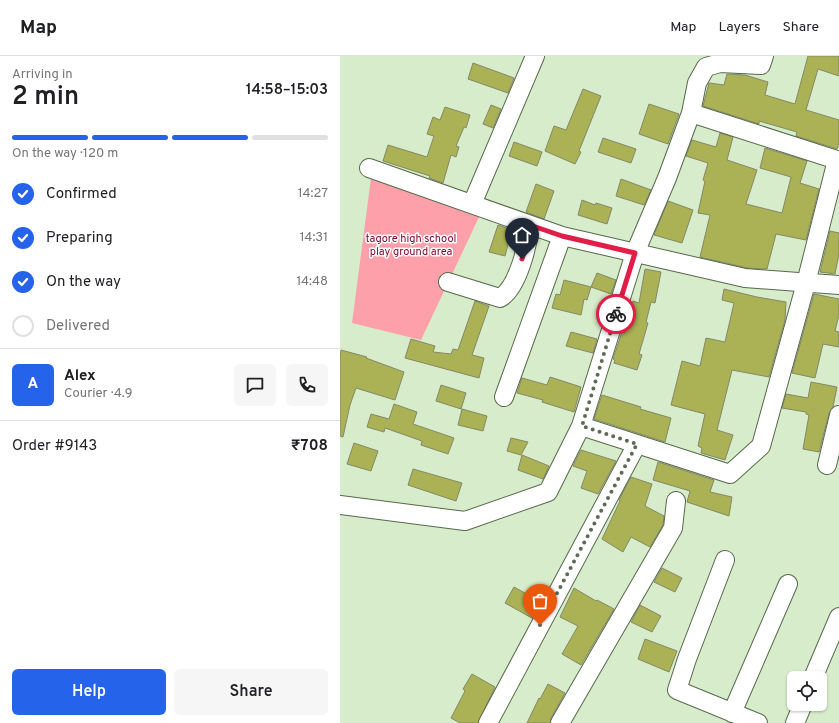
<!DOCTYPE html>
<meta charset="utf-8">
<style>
:root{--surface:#fff;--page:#f6f6f6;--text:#202124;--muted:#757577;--line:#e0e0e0;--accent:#2563eb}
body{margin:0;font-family:Overpass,sans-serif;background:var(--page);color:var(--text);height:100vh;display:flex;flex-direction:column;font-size:15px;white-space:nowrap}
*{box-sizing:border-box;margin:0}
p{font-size:13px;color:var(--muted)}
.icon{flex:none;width:22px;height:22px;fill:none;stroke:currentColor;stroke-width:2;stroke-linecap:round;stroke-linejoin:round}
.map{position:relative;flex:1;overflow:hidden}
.details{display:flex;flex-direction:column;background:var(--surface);width:340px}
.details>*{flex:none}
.tools{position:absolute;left:447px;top:615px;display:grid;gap:8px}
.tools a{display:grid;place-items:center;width:40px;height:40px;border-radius:6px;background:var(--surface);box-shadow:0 1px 3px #0004;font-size:20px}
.pin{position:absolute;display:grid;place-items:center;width:34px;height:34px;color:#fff;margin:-41px -17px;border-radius:50% 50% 50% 0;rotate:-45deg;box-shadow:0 0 4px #0007}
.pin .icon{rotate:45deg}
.courier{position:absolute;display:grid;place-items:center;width:40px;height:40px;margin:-20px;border:3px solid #e11d48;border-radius:50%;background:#fff;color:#222;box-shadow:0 1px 5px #0007}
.overview em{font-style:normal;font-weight:600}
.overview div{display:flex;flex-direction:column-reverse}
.overview{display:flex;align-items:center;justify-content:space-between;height:68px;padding:0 12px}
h1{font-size:26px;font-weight:600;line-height:30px}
.bar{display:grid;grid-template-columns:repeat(4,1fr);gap:6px 4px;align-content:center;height:48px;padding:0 12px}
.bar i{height:5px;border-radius:3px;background:var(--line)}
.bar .on{background:var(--accent)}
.bar p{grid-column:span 4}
.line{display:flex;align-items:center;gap:10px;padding:0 12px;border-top:1px solid var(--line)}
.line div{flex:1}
.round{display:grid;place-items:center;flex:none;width:42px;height:42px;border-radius:6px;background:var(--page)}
ol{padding:0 12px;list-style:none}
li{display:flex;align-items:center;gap:12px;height:44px}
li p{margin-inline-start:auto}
li .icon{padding:4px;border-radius:50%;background:var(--accent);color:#fff;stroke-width:4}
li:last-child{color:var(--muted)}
li i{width:22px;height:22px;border:2px solid var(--line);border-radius:50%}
.primary-button{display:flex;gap:8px;margin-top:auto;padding:8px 12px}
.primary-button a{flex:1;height:46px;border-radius:6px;background:var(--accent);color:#fff;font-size:16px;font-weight:600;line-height:46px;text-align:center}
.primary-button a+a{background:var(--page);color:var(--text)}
header{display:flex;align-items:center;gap:24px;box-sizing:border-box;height:56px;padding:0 20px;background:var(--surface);border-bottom:1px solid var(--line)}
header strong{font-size:19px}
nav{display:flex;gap:22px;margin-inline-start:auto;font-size:14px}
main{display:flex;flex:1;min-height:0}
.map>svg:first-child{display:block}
.green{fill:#fda0aa}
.building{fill:#aab255;stroke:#848865}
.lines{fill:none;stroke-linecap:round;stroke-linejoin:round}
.minor-casing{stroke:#57694b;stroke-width:20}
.minor{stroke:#fff;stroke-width:18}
.done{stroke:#5e6a56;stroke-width:4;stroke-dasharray:0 7.2}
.route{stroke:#e11d48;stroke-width:5}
.labels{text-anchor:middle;stroke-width:3;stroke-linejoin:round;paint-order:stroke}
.park-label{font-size:11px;fill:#7e062b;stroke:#fff}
</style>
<header>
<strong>Map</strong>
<nav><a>Map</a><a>Layers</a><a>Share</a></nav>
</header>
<main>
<section class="details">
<div class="overview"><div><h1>2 min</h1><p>Arriving in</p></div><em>14:58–15:03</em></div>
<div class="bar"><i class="on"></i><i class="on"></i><i class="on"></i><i></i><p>On the way · 120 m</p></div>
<ol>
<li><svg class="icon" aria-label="check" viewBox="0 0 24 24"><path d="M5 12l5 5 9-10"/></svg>Confirmed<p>14:27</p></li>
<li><svg class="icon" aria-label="check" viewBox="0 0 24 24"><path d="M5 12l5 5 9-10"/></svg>Preparing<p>14:31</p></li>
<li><svg class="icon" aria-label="check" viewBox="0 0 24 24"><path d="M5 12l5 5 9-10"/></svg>On the way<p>14:48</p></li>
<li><i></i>Delivered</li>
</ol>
<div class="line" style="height:72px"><b class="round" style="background:var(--accent);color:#fff">A</b><div><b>Alex</b><p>Courier · 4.9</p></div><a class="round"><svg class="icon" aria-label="chat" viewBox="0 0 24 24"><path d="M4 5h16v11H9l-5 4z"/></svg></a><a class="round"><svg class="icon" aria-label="phone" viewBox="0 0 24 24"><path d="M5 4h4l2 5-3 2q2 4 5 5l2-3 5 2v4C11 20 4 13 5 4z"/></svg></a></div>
<div class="line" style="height:52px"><div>Order #9143</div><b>₹708</b></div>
<div class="primary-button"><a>Help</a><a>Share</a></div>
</section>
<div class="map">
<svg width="499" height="667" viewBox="0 0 499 667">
<rect width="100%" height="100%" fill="#d7ecca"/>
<path class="green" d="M31,122L140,159L81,284L12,267Z"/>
<path class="building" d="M468,0H499V20L478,13L466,54L499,64V87L497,93L456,80L457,76L419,65V68L363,50L369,27L384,29L387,18L405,19L428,26L425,39L455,48Z
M133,7L174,22L168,37L128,23Z
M243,33L261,40L239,95L241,96L235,108L205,95L214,70L226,74Z
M309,48L339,58L328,88L299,78Z
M151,49L161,53L153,72L143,68Z
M105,51L130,59L126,72L124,71L116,90L119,91L116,101L111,99L103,127L89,122L90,120L43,105L48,89L87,101L94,80L87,78L93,61L100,64Z
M380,77L393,81L387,104L417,114L406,148L442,157L451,121L420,112L425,92L467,105L460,127L479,133L466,184L436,178L427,213L407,212L360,201L370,159L358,157L365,125L363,124L368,107L346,100L352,84L376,91Z
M263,82L296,93L291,107L258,96Z
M174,86L202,96L197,110L169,100Z
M281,123L311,134L304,149L276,140Z
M196,128L214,135L204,163L186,156Z
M242,144L255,149L256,147L272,152L267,168L238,159Z
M328,145L353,154L342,187L314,179Z
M158,169L172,174L165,200L149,196Z
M490,175L499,177V198L495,218L480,216Z
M305,213L321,216L315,247L311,246L306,266L308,267L299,298L302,299L297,314L274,307L275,304L273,303L282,276L285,277L293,245L299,247Z
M257,217L276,224L271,238L251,231Z
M224,224L251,231L247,244L244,243L241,259L212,252L216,238L220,239Z
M384,233L417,241L446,246L445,264L429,321L392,314L377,374L393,379L385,404L361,397L362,392L358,390L365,358L331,349L342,305L360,310L366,282L385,286L394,247L382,244Z
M474,238L499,243V259L495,275L499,276V291L483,288L475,322L452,317Z
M135,245L149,250L132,299L144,302L139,322L65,302L71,283L95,290L93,296L111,298L113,293L118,294Z
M231,276L257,283L253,297L226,290Z
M1,294L27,301L26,302L64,316L55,344L16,332L10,349L3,381L0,380V300Z
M210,321L241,331L234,356L202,346L203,344L177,337L182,322L207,329Z
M471,326L497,331L493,351L489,357L479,396L463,393L469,359L466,358V356L442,352L446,338L468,342Z
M101,329L126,337L121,353L96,345Z
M262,339L301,351L300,353L331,362L325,386L254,363Z
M54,348L77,356L73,368L114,382L108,398L81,389L82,385L45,372L44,376L27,371L31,358L49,363Z
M122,353L147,360L143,375L118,369Z
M171,382L188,386L181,399L167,395Z
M14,387L38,395L31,415L7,408Z
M241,394L276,405L258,438L241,432L247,415L233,410Z
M182,399L209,410L203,423L178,414Z
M318,406L374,424L370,436L392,441L389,460L347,446L350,435L313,424Z
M73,413L122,427L116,445L68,429Z
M291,421L312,428L305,450L324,460L323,469L310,491L291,481L283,496L262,483L280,445L279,444Z
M322,512L342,522L335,536L314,526Z
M174,531L201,546L192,562L165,547Z
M234,532L256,545L257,544L274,553L241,609L222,598L238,570L220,561Z
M300,549L321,560L312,576L291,566Z
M305,583L337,595L329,616L298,603Z
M132,618L155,631L138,667H120L111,662L125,635L123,633Z
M208,628L225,637L211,662L210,667H187L199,642L200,643Z"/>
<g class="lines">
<g class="minor-casing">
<path id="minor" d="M29,112L222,180L405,222L499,229
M132,148L195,0
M108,226L160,242C178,232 188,188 190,169
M164,341L222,180
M241,370L295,197L327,122L351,57L357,27L366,11L380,7L421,9L424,0
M487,409L499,359
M0,449L125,465L208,436L241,370L390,418L421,390L466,227L497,104L351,57
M385,504L347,603L337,634L418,667
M473,622L499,561
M392,657L448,528
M148,667L297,388
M220,667L333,472L336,445
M455,667L463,648"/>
</g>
<use href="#minor" class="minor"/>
</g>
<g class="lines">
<path class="done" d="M200,569L297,388L242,370L276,258"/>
<path class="route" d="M182,203L188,185L190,169L222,180L295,197L276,258"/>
</g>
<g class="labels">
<g class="park-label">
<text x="71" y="186">tagore high school<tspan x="71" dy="13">play ground area</tspan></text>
</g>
</g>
</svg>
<div class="tools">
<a><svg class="icon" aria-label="locate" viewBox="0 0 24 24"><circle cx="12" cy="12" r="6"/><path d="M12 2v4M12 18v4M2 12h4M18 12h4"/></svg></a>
</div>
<div class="pin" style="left:200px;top:569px;background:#ea580c"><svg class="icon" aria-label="bag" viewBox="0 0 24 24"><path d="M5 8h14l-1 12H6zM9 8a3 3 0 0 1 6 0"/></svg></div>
<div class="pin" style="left:182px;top:203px;background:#1f2937"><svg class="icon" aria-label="home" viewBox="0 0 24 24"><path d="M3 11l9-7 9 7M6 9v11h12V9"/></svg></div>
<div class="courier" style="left:276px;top:258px"><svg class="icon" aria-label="bike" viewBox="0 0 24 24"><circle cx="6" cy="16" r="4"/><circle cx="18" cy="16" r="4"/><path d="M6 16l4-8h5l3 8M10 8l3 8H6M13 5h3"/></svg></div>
</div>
</main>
